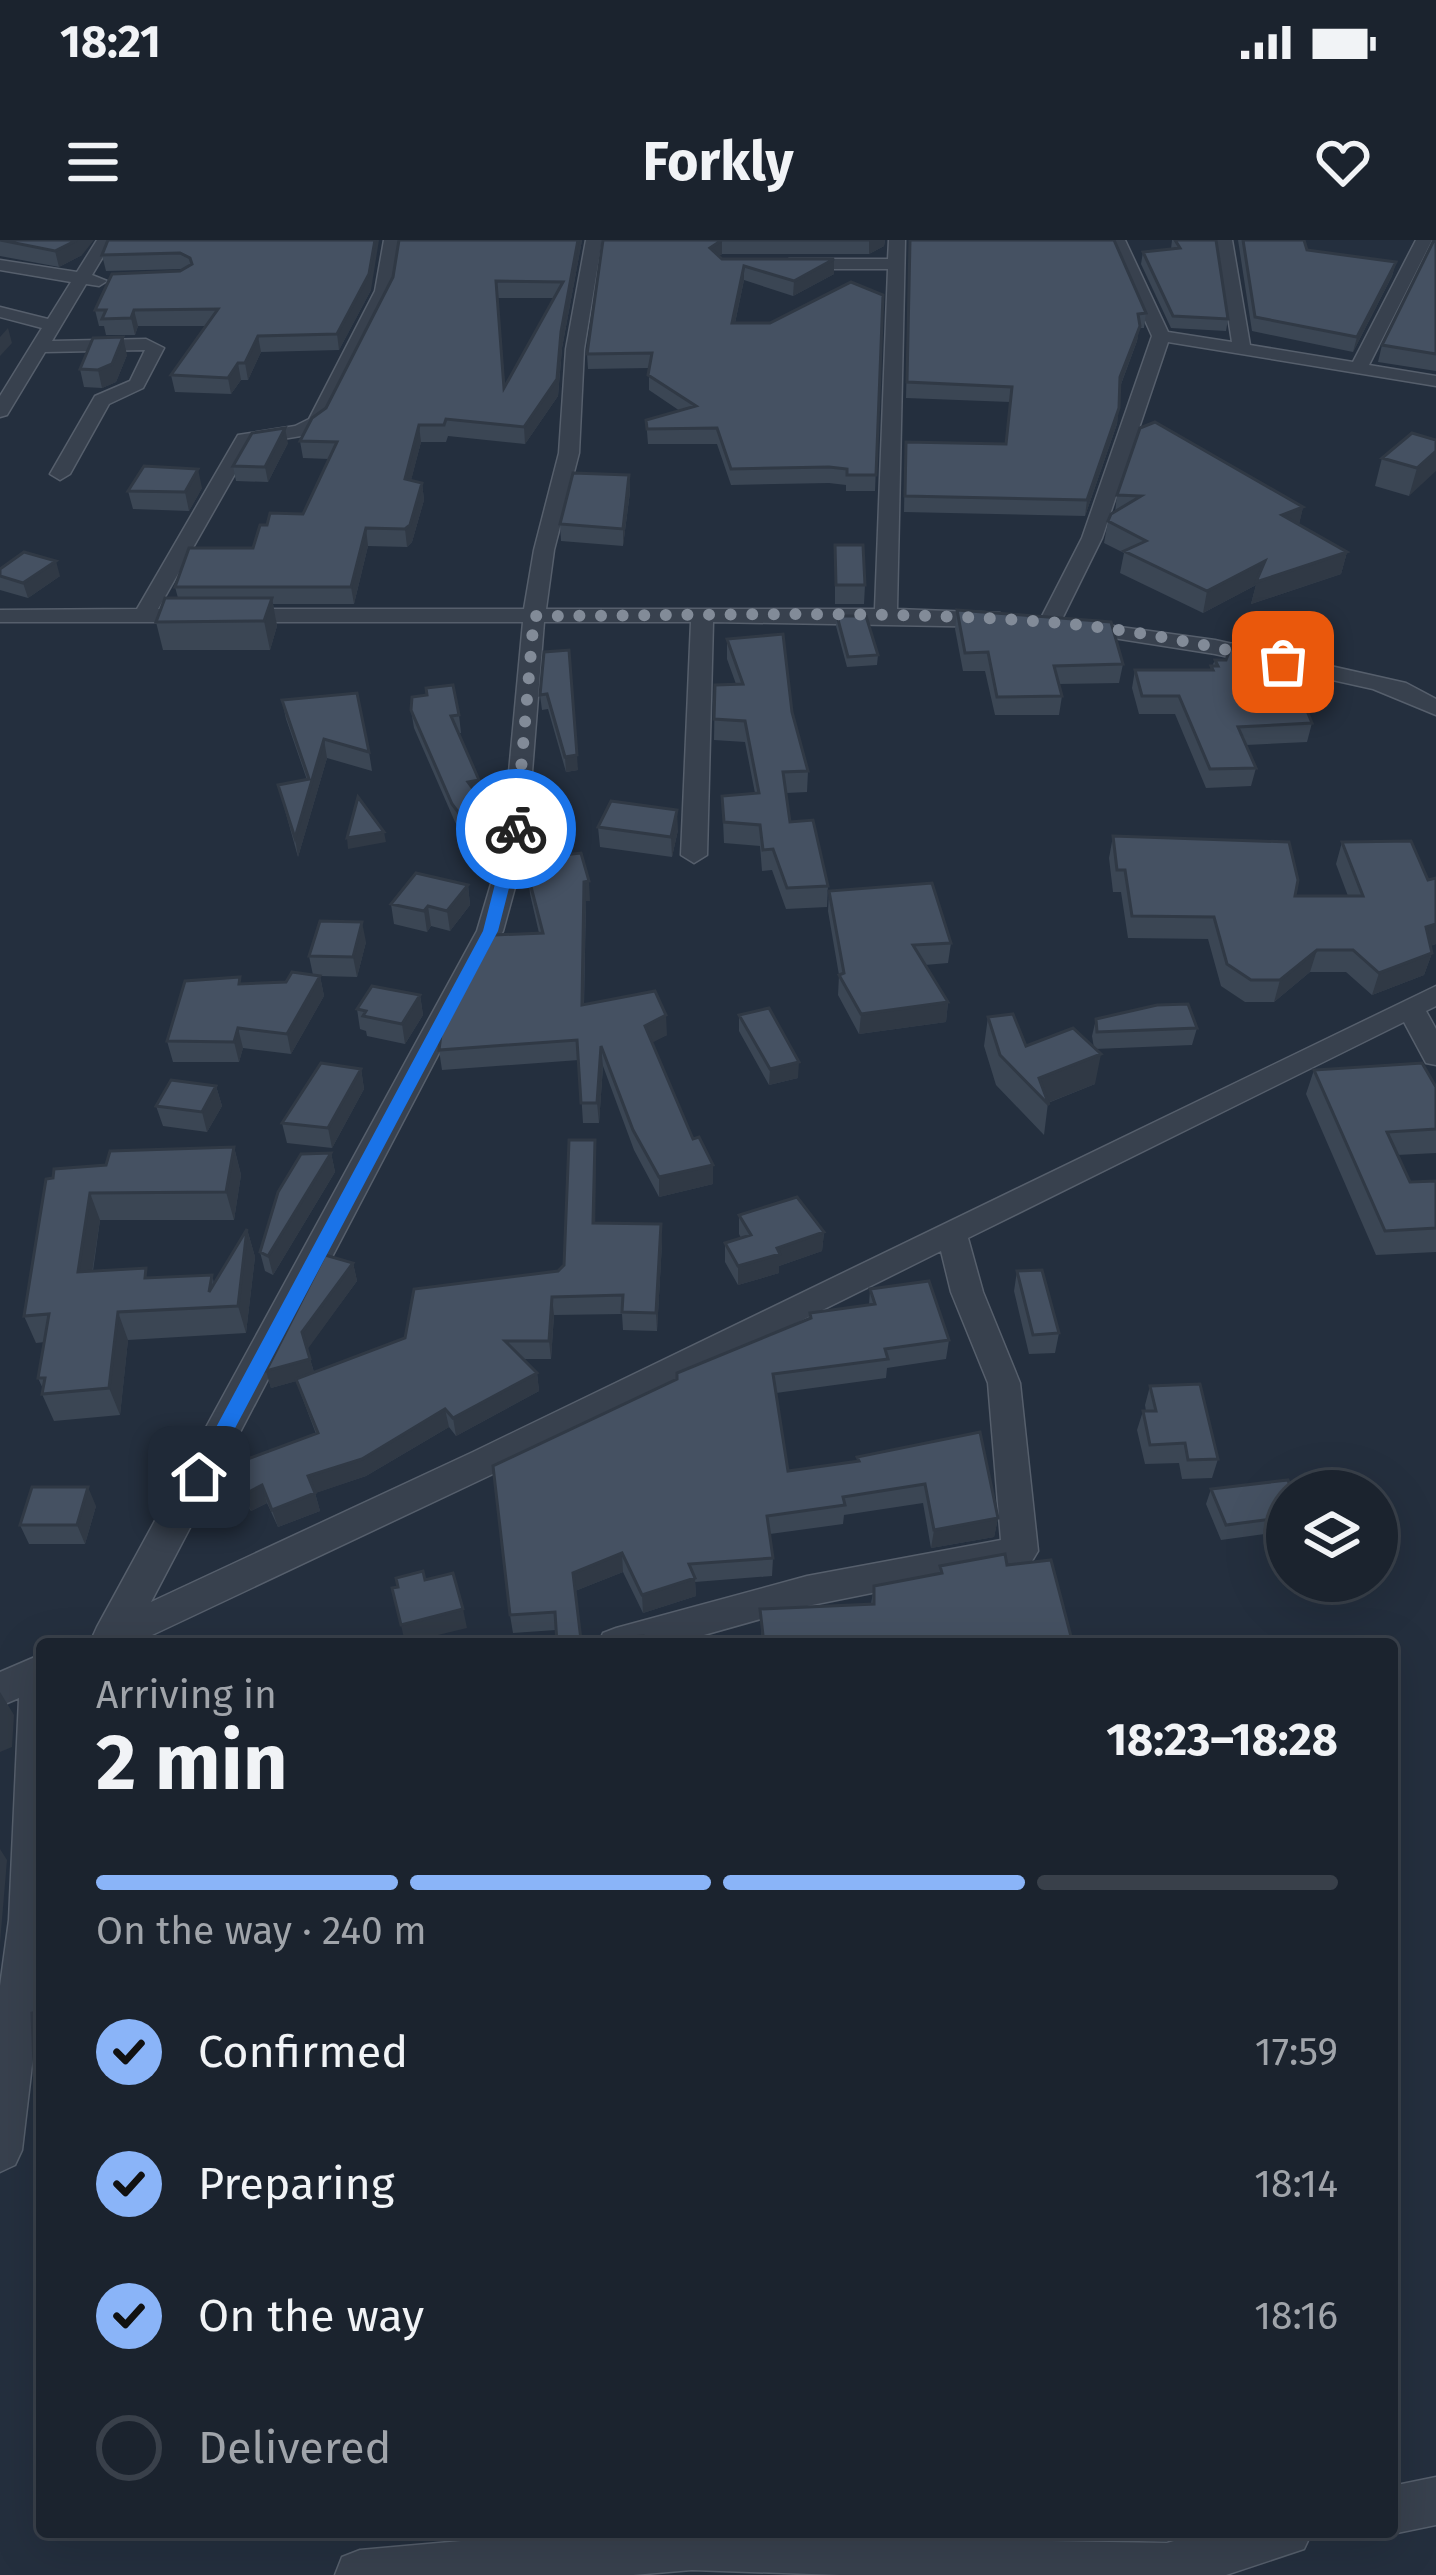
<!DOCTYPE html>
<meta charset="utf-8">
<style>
:root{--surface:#1b232e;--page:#282f3a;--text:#f1f3f6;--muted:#a0a4aa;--line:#39404a;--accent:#8ab4f8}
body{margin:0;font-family:"Fira Sans",sans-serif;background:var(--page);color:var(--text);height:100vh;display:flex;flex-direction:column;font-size:45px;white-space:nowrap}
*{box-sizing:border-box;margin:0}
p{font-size:39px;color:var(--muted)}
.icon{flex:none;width:66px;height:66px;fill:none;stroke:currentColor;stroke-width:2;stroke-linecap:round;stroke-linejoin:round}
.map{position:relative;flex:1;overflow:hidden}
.side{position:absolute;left:36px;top:1398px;width:1362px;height:900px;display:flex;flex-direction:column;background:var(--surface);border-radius:12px;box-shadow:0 12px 48px #0002,0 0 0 3px var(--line)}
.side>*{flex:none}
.controls{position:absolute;left:1266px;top:1230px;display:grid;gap:24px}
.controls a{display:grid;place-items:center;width:132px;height:132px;border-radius:50%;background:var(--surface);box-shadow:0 12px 48px #0002,0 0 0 3px var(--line);font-size:60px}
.pin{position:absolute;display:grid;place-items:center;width:102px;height:102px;color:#fff;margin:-51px;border-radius:24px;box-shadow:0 6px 18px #0006}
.courier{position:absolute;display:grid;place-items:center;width:120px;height:120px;margin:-60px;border:9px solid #1a73e8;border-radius:50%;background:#fff;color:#222;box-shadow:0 3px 15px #0007}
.headline em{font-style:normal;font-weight:700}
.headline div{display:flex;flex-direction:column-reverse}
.headline{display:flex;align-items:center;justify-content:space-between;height:204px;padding:0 60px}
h1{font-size:78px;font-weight:700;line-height:90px}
.bar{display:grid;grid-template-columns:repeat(4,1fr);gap:18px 12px;align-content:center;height:144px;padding:0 60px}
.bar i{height:15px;border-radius:9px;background:var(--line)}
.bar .selected{background:var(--accent)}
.bar p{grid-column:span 4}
ol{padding:0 60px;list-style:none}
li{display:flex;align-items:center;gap:36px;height:132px}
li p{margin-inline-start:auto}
li .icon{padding:12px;border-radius:50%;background:var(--accent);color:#111;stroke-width:4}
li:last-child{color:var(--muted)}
li i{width:66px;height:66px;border:6px solid var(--line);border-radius:50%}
.status{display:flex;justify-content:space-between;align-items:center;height:84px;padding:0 60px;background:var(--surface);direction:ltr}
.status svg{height:33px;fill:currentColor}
header{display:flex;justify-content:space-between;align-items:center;height:156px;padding:0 60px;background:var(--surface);font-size:54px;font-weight:700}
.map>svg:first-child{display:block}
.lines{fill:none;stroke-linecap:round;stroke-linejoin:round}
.minor-casing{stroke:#565f6c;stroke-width:3}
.minor{fill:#38414e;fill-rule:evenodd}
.wall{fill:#3b4654;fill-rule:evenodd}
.shaded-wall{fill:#303945}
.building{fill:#455162;stroke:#303945;stroke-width:3;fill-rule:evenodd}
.route{fill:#1a73e8}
.done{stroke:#828b98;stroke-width:12;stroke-dasharray:0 21.6}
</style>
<div class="status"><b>18:21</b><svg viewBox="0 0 49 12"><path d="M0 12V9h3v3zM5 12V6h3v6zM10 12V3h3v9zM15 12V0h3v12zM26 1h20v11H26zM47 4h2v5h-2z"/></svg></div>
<header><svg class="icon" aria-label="menu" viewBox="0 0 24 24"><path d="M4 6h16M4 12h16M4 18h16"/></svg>Forkly<svg class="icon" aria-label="heart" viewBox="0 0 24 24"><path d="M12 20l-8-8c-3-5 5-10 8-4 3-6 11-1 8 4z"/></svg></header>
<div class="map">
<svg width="1436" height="2335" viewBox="0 0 1436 2335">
<rect width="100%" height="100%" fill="#242f3e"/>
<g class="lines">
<g class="minor-casing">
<path id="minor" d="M97,0H113L92,35L107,41L99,46L86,44L52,101L146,99L164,108L143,148L109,164L70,234L60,240L50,234L95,156L130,141L145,110L45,112L7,175L0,177V156L42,88L0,77V67L48,79L71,42L0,30V20L77,32Z
M384,0H400L391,51L325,183L307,195L252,204L158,369H524L534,310L559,213L566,109L586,0H602L584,109L579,213L554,310L546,369H875L888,29H789L781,24L789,19H888L889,0H905L897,369L1000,373L1011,380L1000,387L713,382L707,615L694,623L681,615L691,382H544L526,607L503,691L151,1362L473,1212L1436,746V766L1426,771L1436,789V825L1426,823L1404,782L968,998L983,1052L1020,1143L1038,1311L1032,1321L807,1366L672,1404H598L603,1393L616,1388L807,1336L1001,1300L988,1143L951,1052L941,1011L497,1232L133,1404H95L92,1398L97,1387L477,691L502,607L523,382H0V370L137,369L238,195L295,186L309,179L375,51Z
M1109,0H1125L1168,92L1232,102L1216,0H1232L1250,105L1353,122L1416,0H1432L1369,125L1436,136V146L1168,102L1102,298L1062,379L1215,400L1406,443L1436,459V475L1373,449L1215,414L1069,391L1059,385L1050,389L1039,382L1082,298L1152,96Z
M42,1414V1740L22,1910L15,1925L0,1932V1746L9,1680L19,1458L0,1466V1432Z
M1436,2237V2285L1392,2294L1386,2292H1392V2246Z
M562,2292H954L1051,2301L1167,2303L1205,2292H1312L1304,2309L1226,2335H840L692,2330L633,2335H335L342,2317L360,2310Z"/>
</g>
<use href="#minor" class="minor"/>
</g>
<path class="wall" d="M0,0L82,15L59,27L0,16Z
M108,0L371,50L339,110L261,112L248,140H241L231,154L175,152L171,135L206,86H138L135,95H106L104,86H99L95,70L184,29L106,31L102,15Z
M582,0L562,108L558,156L525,204L448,196L446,202H421L411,240L422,243L424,260L412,302L407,307L368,306L354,364H273L277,386L270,410H163L156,382L178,358L175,347L253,308L267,285L303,274L329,219L303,218L300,201L326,168L393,37ZM498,58H554L505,148Z
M603,0H885L884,6L869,14H722L719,16L722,19L834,34L793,56L744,40L735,83H770L883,55L875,251H846V245L829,243L731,245L717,204H648L646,180L680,171L649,150V128L588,129L587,114Z
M910,0L1146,73L1144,88H1139L1137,101L1120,147L1117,184L1085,276L904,272L905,218L1006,204L1010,162L906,158Z
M1172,0H1216L1228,79L1226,91L1171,88L1141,24L1143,12L1171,9Z
M1238,0H1304L1307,10L1396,22L1392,36L1353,112L1252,91Z
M1436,0V131L1378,122L1382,105Z
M127,115L116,142L102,148L84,147L80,129Z
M1436,200L1409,256L1375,246L1382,218Z
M288,203L268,242L236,241L233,226Z
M629,235L630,252L623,306L561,301L560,284Z
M202,248L189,271L133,269L128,251Z
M1117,255L1303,267L1299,284L1347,312L1341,334L1251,364L1256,345L1203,373L1120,333L1124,313L1104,303L1108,281L1115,272Z
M835,305L865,345L864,364H835Z
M0,329L60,336L28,358L0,350Z
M957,370L1123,424L1119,443L1059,444L1062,456L1059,475H995L985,431H963L955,389Z
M837,376L878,415L877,425L847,427L836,386Z
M727,399L792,472L808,531L807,552L786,553L790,582L828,646L827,667L786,669L772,630L762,631L760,606L724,603L722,556L755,553L745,502L714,500L715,445L736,444L727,419Z
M544,412L578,530L566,532L548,469L542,470L540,455Z
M1215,420L1253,442L1312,483L1307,502L1246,505L1256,528L1251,546L1206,548L1175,474H1139L1132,448L1135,430H1210Z
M282,460L369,512L372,531L327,518L298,617L278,545L307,540L286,479Z
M411,470L459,475L461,493H459L479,540L481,558L498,598L472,606L455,582L414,488Z
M598,587L678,590L672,617L600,607Z
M1113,596L1295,656H1348L1336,624L1342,602L1428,640L1436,638V704L1430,706L1432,713L1424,735L1372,755L1346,732H1310L1274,762H1245L1221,746L1208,699L1128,698L1121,652H1113L1109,618Z
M535,624L590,661H586L584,765L667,795L652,802L713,944L659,957L634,910L603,826L599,883H583L579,820L442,830L439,810L539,693L530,654L528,635L536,634Z
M468,645L470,665L450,691L431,686L427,692L394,684L391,664Z
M829,651L951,703L948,723L925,725L948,762L946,782L859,794L838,755L839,735L828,671Z
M366,702L357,737L320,736L324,756L291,814L243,808L239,822H173L167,801L241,744L286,742L313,735L309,716Z
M420,755L423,775L405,804L367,796L366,791L360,789L357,769Z
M739,775L798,838L769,845L739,791Z
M988,777L1026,806L1094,808L1092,796L1096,779L1197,788L1192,805L1095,809V844L1048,863L1044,895L996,845L984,806Z
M361,829L364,849L332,908L287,903L282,883Z
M1314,830L1436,847V913L1397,915L1410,942L1436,941V1012L1376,1015L1306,854Z
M216,846L222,866L207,892L163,886L156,866Z
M595,900V983L662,1003L657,1091L623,1090L622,1074L554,1075L551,1119H523L537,1133L539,1151L456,1196L449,1187L366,1236L315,1253L320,1271L278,1287L267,1263L251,1271L232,1245L226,1227L316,1194L296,1141L271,1148L266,1131L353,1023L357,1041L307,1109L314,1132L405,1098L558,1031L564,1025Z
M234,907L241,935L234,980H100L93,1031L149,1038L212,1035L214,1043L247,989L255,1017L246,1093L128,1100L120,1175L54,1181L42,1154L43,1149L38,1138L45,1102L36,1103L24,1076L53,938Z
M331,913L335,932L273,1035L265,1031L260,1012Z
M739,975L824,992L822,1011L779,1026V1033L738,1045L725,1022V1003L741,998L739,994Z
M1017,1031L1059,1093L1055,1113L1029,1114L1014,1051Z
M870,1049L949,1100L946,1119L887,1128L886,1138L776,1153L788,1231L857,1222V1217L980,1192L998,1278L994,1297L931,1308L923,1263L844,1275L843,1284L770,1294L773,1318L772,1336L695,1342L696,1356L643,1373L623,1332L575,1351L557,1404L556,1390L513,1393L510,1375L810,1079V1073L869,1065Z
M1150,1146L1218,1219L1212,1238L1182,1239L1179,1223L1145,1224L1137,1190L1143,1171H1146L1145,1165Z
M1211,1249L1287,1251V1291L1221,1300L1206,1264Z
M96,1266L85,1304H29L20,1285Z
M1007,1325L762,1404L760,1369L871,1364L874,1346L939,1334L940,1326Z"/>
<path class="shaded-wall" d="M77,0H94L82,15L59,27L55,11Z
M375,0H379L371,50L339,110L337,94Z
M578,0H582L562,108L558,156L525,204L524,187Z
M722,0V14L710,22V8Z
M869,0H885L884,6L869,14Z
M834,19V34L793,56L794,41Z
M1396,22L1392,36L1353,112L1357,97Z
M744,26V40L732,98V83Z
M134,70L138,86L135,95L131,78Z
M1140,86L1137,101L1118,152L1120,137Z
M8,88L12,103L0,116V97Z
M258,96L261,112L248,140L245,123Z
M123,97L127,115L116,142L102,148L98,130Z
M238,123L241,140L231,154L228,138Z
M1119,168L1117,184L1085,276L1087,260Z
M419,185L421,202L407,256L405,239Z
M285,188L288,203L268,242L265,227Z
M1436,211V231L1409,256L1417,228Z
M198,229L202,248L189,271L185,252Z
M629,235L630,252L623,306V289Z
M422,243L424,260L412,302L407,307L405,289Z
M1303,267L1298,289L1282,275Z
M366,288L368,306L354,364L351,347Z
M1347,312L1341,334L1251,364L1256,345L1203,373L1207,351L1265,321Z
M56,321L60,336L28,358L23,343Z
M272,358L277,386L270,410L264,381Z
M324,499L327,518L298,617L295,598Z
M577,515L578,530L566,532L565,517Z
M479,540L481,558L468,542Z
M677,570L678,590L672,617L671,597Z
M496,580L498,598L472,606L470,588Z
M384,592L386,602L348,609L347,598Z
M589,641L590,661H586L583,785L582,765L584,642Z
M468,645L470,665L450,691L447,671Z
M428,666L431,686L427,692L424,671Z
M362,682L366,702L357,737L353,717Z
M1436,684V704L1418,709L1426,687Z
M1317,710L1310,732L1274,762L1280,740Z
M1432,713L1424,735L1372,755L1379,733Z
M320,736L324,756L291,814L287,794Z
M420,755L423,775L405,804L402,784Z
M948,762L946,782L859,794L861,774Z
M666,775L667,795L646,806L645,786Z
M238,788L243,808L239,822L234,802Z
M601,806L603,826L599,883L597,863Z
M1101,814L1095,844L1047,863L1039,838Z
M799,822L798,838L769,845L770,829Z
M361,829L364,849L332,908L328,888Z
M216,846L222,866L207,892L202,872Z
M595,900L596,919L595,1002L593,983Z
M234,907L241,935L234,980L226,952Z
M331,913L335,932L273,1035L268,1016Z
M713,925V944L659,957V937Z
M90,953L100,980L88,1059L78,1032Z
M661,984L662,1003L657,1091L656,1073Z
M247,989L255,1017L246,1093L238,1066Z
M824,992L822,1011L779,1026V1033L738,1045V1026L777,1008Z
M353,1023L357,1041L307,1110L302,1092Z
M552,1057L554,1075L551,1119L549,1101Z
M118,1072L128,1100L120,1175L109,1148Z
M310,1119L315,1136L271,1148L266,1131Z
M537,1133L539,1151L456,1196L453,1178Z
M445,1169L449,1187L366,1236L313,1254L308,1236Z
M262,1245L267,1263L251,1271L245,1254Z
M88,1247L96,1266L85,1304L77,1285Z
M315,1253L320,1271L278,1287L272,1270Z
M998,1278L994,1297L931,1308L934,1290Z
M622,1313L623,1332L575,1351L573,1333Z
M695,1338L696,1356L643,1373L642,1355Z
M463,1369L467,1388L405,1403L401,1385Z
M0,1452L14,1475L12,1507L0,1512Z
M0,1609L7,1620L0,1703Z"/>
<path class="building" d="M0,0H77L55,11Z
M108,0H375L369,34L337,94L258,96L245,123H238L228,138L171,135L218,69L134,70L131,78L102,79L106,70H95L112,34L180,31L192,24L190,18L180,13L102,15Z
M399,0H578L561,92L557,139L524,187L446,179L444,185H419L405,239L422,243L410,285L405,289L366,288L351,347H175L189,308H253L260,285H267L270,273L303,274L337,202L300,201L312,178L326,168L393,37ZM496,41L563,42L504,148Z
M603,0H870H722L710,8L722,19H834L794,41L744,26L732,83H770L851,42L883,55L876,235H847V229L829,227L731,229L717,188L647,189L646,180L696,166L648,135L652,113L587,114Z
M910,0H1114L1146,73L1138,74L1140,86L1120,137L1119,168L1087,260L905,256L906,202L1006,204L1012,147L907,142Z
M1175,0H1216L1228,79L1173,76L1143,12L1180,8Z
M1243,0H1304L1307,10L1396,22L1357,97L1255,77Z
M1434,0H1436V114L1382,105Z
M123,97L112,124L98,130L80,129L93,98Z
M1155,182L1303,267L1282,275L1347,312L1256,342L1265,321L1207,351L1124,311L1146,301L1108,281L1111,274L1141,256L1117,255L1140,188Z
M285,188L265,227L233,226L252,193Z
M1412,193L1436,200V211L1417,228L1382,218Z
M144,226L198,229L185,252L128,251Z
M573,233L629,235L623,289L560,284Z
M835,305H863L865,345H836Z
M24,312L56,321L23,343L0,336V329Z
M165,358H272L264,381L156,382Z
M957,370L1111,382L1123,424L1054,426L1062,456L997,457L988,412L965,413Z
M837,376H866L878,415L848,417Z
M783,394L792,472L808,531L783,532L790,582L813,580L828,646L787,648L773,609L763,610L760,585L724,582L722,556L759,553L745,481L714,479L715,445L743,444L727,399Z
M1232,405L1239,406L1253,442L1296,444L1312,483L1238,487L1256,528L1210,529L1179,456H1142L1135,430H1213L1211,426H1218L1215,420H1226Z
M569,410L577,515L565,517L547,454L540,455L544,412Z
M453,445L459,475L451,476L479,540L468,542L496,580L470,588L452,564L411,470L412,457L427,455L426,448Z
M357,453L369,512L324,499L295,598L278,545L309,539L282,460Z
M358,557L384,592L347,598Z
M611,561L677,570L671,597L598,587Z
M1113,596L1289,602L1298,640L1295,656H1363L1342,602L1411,601L1428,640L1436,638V684L1426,687L1432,713L1379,733L1353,710H1317L1280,740H1251L1227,724L1214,677L1132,676L1125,630H1117Z
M581,613L589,641L584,642L582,765L655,751L666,775L645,786L693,899L699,897L713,925L659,937L633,890L601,806L597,863H581L577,800L439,810L441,794L494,695L543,693L528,635L537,634L535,624L545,623L543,617Z
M416,633L468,645L447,671L428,666L424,671L391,664Z
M932,643L951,703L913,705L948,762L861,774L839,735L844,733L829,651Z
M320,681L362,682L353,717L309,716Z
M292,732L320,736L287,794L238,788L234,802L167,801L185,741L240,737L239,744L286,742Z
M372,746L420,755L402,784L363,776L366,771L357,769Z
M1188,764L1197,788L1097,792L1096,779L1157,765Z
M769,768L799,822L770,829L739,775Z
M1013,774L1026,806L1073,788L1101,814L1039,838L1049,865L1000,815L988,777Z
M321,823L361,829L328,888L282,883Z
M1422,823L1436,847V889L1387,892L1410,942L1436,941V988L1385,991L1314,830Z
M171,840L216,846L202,872L156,866Z
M569,900H595L593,983L661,984L656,1073L622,1072L623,1055L552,1057L549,1101H505L537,1133L453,1178L445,1169L362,1219L308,1236L315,1253L272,1270L262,1245L245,1254L226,1227L318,1193L296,1139L405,1098L414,1049L558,1031L564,1025Z
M234,907L226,952L90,953L78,1032L146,1028L145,1038L212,1035L209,1052L247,989L238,1066L118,1072L109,1148L42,1154L45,1138H38L49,1074L24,1076L46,939L53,938L54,929L106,925L110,911Z
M331,913L268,1016L260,1012L278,952L301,914Z
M797,957L824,992L777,1008L780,1014L738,1026L725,1003L751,995L739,975Z
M325,1015L353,1023L302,1092L310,1119L266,1131Z
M1042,1030L1059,1093L1033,1095L1017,1031Z
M929,1041L949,1100L885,1109L888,1119L773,1134L788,1231L859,1221L857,1217L980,1192L998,1278L934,1290L925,1244L843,1257L845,1265L767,1276L773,1318L689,1324L695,1338L642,1355L622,1313L573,1333L581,1400L643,1396V1404H557L555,1372L510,1375L493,1226L677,1139V1133L811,1078L810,1073L875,1064L870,1049Z
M1200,1144L1218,1219L1188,1220L1185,1203L1150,1205L1143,1171H1156L1150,1146Z
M1288,1240L1292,1251H1287V1277L1226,1285L1211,1249Z
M32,1247H88L77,1285H20Z
M1005,1314L1007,1325L1051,1320L1073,1404H761H764L760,1369L874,1364V1346L942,1333L940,1326Z
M423,1331L425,1340L453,1333L463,1369L401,1385L392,1348L398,1347L396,1338Z
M42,1770V1850L35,1851L32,1773Z
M39,1864H42V1934Z"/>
<path class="route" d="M516,584L524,589L498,691L206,1243H192V1232L483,691L509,589Z"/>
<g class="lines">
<path class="done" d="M516,589L534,376C705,376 877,369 1048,382C1127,388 1206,405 1283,422"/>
</g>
</svg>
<div class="controls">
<a><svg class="icon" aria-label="layers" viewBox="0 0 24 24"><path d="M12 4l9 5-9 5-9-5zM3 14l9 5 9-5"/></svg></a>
</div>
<div class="pin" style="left:1283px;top:422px;background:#ea580c"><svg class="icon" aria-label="bag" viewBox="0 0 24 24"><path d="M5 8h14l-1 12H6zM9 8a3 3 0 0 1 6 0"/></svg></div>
<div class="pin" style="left:199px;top:1237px;background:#1f2937"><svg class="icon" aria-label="home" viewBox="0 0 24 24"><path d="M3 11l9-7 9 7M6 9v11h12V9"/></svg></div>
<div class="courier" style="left:516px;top:589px"><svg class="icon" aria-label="bike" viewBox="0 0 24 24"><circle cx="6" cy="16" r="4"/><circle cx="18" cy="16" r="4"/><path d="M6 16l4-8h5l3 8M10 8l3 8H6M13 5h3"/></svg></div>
<section class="side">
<div class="headline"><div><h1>2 min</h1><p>Arriving in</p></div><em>18:23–18:28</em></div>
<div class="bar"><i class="selected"></i><i class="selected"></i><i class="selected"></i><i></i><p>On the way · 240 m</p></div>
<ol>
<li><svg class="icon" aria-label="check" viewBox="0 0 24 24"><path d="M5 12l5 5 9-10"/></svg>Confirmed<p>17:59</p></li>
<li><svg class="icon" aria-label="check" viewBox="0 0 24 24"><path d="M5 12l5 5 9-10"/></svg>Preparing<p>18:14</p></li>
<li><svg class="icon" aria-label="check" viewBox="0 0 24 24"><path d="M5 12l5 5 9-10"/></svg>On the way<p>18:16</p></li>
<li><i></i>Delivered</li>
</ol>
</section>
</div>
